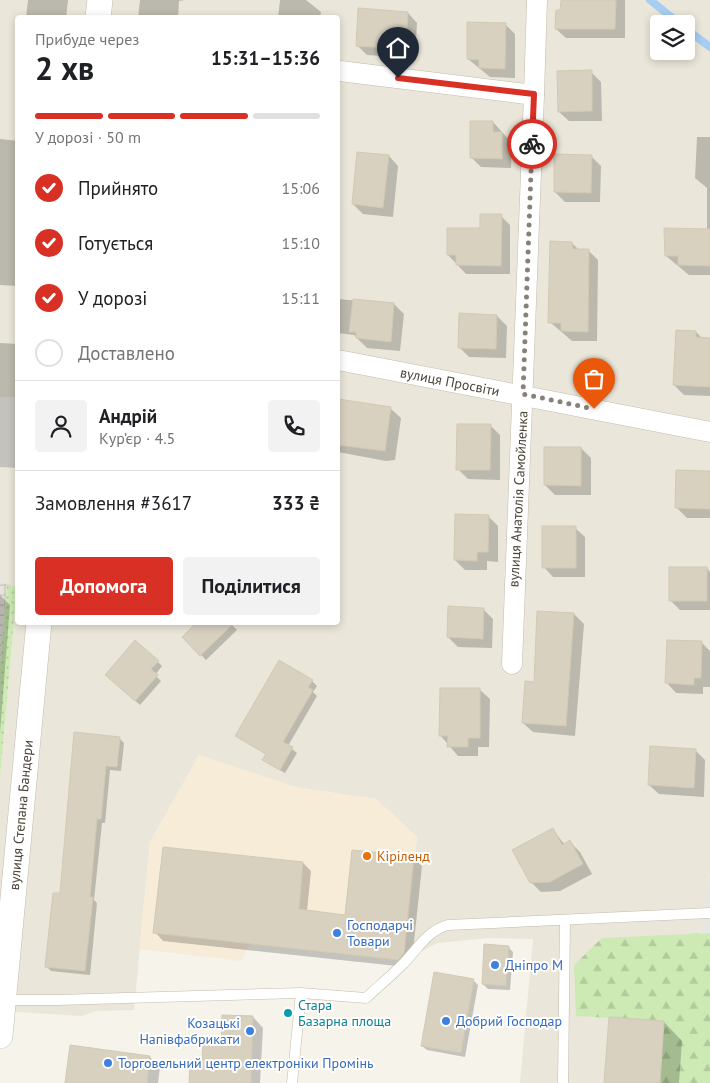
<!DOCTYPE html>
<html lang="uk">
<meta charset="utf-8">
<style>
:root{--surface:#fff;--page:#f2f2f2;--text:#202124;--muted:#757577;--line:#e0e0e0;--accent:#d93025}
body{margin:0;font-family:"PT Sans",sans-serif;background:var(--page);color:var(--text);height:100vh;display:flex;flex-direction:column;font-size:19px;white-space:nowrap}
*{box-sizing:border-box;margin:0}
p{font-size:16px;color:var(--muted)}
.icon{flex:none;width:28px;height:28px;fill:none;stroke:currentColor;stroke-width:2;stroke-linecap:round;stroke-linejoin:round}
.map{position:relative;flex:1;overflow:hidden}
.details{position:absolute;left:15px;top:15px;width:325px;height:610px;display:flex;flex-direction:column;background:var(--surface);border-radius:5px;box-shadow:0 2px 8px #0003}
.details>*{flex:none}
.tools{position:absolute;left:650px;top:15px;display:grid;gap:10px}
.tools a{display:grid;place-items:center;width:45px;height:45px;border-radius:5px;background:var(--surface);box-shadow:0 2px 8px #0003;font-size:25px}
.pin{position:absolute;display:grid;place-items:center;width:42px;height:42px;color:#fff;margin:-51px -21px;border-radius:50% 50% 50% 0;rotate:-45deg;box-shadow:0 0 5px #0007}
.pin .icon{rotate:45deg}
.courier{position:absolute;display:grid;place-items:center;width:50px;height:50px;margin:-25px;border:4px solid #d93025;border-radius:50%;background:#fff;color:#222;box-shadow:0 1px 6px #0007}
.head em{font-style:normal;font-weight:600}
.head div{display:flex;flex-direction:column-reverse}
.head{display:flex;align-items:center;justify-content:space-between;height:85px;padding:0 20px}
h1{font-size:32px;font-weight:600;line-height:38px}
.bar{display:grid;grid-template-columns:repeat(4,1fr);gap:8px 5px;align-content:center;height:60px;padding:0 20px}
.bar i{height:6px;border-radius:4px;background:var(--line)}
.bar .on{background:var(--accent)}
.bar p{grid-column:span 4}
.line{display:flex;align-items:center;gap:12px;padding:0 20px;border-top:1px solid var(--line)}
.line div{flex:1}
.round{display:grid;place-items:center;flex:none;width:52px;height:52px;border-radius:5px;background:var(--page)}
ol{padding:0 20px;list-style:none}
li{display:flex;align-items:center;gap:15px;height:55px}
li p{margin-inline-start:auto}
li .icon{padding:5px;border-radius:50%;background:var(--accent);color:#fff;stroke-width:4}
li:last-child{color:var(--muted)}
li i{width:28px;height:28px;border:2px solid var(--line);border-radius:50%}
.button{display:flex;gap:10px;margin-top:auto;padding:10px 20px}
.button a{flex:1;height:58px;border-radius:5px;background:var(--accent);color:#fff;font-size:20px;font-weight:600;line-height:58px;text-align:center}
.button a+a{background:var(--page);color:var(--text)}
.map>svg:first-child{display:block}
.residential{fill:#eae6d9;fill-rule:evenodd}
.commercial{fill:#f7ecd7}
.industrial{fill:url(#industrial-grid)}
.grass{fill:url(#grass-dots)}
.forest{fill:url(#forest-firs)}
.parking{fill:#e7e6e2}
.shadow{fill:#0003}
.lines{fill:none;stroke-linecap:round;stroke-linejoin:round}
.stream{stroke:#a8cdf2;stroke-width:8}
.building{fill:#d8d1c0;stroke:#d3c9b3}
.service-casing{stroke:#c2bcad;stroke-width:11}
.minor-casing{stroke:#c2bcad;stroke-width:21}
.tertiary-casing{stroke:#c2bcad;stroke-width:26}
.service{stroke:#fff;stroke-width:10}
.minor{stroke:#fff;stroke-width:20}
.tertiary{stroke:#fff;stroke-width:25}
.done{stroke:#868277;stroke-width:5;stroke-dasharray:0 9}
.route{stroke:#d93025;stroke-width:6}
.food-dot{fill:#e8710a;stroke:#fff;stroke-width:2}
.shop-dot{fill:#3f7fe0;stroke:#fff;stroke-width:2}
.culture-dot{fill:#0f9aa8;stroke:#fff;stroke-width:2}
.labels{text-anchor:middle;stroke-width:4;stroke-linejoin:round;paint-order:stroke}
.street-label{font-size:14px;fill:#4a4538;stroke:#fff}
.food-label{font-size:14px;fill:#c56008;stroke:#fff;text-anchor:start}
.shop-label{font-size:14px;fill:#366cbe;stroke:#fff;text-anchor:start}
.culture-label{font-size:14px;fill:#0d838f;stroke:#fff;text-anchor:start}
</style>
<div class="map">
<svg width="710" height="1083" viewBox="0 0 710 1083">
<defs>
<pattern id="industrial-grid" width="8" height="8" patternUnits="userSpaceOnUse" patternTransform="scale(1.25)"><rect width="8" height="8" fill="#e6e2dc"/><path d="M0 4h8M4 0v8" fill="none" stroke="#c7c3be"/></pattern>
<pattern id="grass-dots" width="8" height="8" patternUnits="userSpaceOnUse" patternTransform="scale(1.25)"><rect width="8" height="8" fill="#cdeab4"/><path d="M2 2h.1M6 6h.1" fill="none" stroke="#b2ca9c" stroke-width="1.8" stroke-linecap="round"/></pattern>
<pattern id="forest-firs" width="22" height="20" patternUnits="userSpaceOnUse" patternTransform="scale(1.25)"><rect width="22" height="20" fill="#cdeab4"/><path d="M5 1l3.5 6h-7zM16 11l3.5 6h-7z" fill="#b2ca9c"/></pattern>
</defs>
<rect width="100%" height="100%" fill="#f6f3eb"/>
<path class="residential" d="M0,0H710V872L700,934L665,937L664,1021L660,1083H520L533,939L490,938L438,943L404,960L417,837L376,799L295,787L199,755L150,842L134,1010L96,1011L82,1016L0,1011V778L17,588L0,583V467L17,468L18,622H338V18H18V397H0ZM659,24H686V51H659Z"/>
<path class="commercial" d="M199,755L295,787L376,799L417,837L404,960L250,943L241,961L139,949L150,842Z"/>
<path class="industrial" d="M0,583L7,584L0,664Z"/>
<path class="grass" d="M7,584L17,587L0,778V664Z"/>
<path class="forest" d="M710,933V1083H660L664,1021L576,1016L574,965L602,938Z"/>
<path class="parking" d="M710,872V933L700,934L701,927Z"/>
<path class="shadow" d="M28,0H68L66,18H26Z
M140,0H185L179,1L178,18H138Z
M280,0H306L321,12L320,18H278Z
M562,0H625V38H566L556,29L562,11Z
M408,13L417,23L415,58L367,55L357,45Z
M505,24L515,34V78L490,77L468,59Z
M591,72L601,82L602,121H569L559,112Z
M493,122L512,143L511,168L481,167L471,157Z
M697,137H710V275H689L666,256L707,230V188L695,178Z
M0,139L18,141V286L0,285Z
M389,156L398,166L393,217L363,214L353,204Z
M591,156L601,166L600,202H565L555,192Z
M501,216L510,225V274H466L448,255Z
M572,243L579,250H588L598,260L597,341H572L550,322Z
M338,299L394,304L404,314L400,351L367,348L354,335L338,333Z
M497,316L507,326L506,358L469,357L459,347Z
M696,332L703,339H710V396L684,395L674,385Z
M0,343L18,344L17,468L0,467Z
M338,400L391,409L401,418L395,460L386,461L338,452Z
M491,426L500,435V480L468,479L458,469Z
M581,448L591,458V495H555L545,485Z
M710,472V518H687L677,508Z
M488,516L498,526V562L487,561V570H465L455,560Z
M575,528L585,537V577H553L544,567Z
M707,568L710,572V610H680L670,600Z
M0,595L10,605L0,733Z
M483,609L493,619L492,648L458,647L448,637Z
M574,614L584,624L575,736L533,732L523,723Z
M229,622L237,630L206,660L184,637Z
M702,643L710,651V687H703V694L676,693L667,683Z
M158,662L162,666L155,675L161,681L140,705L111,679Z
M312,681L317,686L313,692L317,696L288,746L297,753L285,773L269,764L264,759L267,755L237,736Z
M480,690L490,699L489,747H478V756H458L440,735Z
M75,733L119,738L124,743L121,771L110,770L105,823H102L94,900L97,903L90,975L51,971L47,967L61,895Z
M695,750L705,760L704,797L659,794L649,785Z
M553,830L565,845L570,842L580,852L592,874L560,891L541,892L531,882Z
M413,858L422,866L412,961L406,967L163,941L155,932L303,863L311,871L307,911L346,916Z
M508,947L513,952L510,990L488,989L483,984Z
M473,980L478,985L465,1057L427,1050L422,1046Z
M253,1017L263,1028L260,1083H190L203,1062Z
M664,1022L682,1041L679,1083H605Z
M150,1057L160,1067L158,1083H66Z"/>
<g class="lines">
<path class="stream" d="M650,0L680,24
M686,29L710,47"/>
</g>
<path class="building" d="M561,0H616L615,29H555L556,10H560Z
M358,8L408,12L406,49L356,46Z
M467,22L506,23L505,69L479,68V60L467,59Z
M592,70V111L558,112L557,71Z
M470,121H493V132H502V159L470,158Z
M357,152L389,155L383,208L352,204Z
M554,154L592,155L591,193L554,192Z
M480,214H502L501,266L456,265V255H447V228H480Z
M664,228L710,229V266L678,265V256H665Z
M550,241L572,242L573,249H589L588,332L561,331V323H548Z
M353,299L394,303L391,342L356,338V332H349Z
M459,313L497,315L496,349L458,348Z
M676,330L696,331V337L710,338V387L673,385Z
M338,399L391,407L385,451L338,445Z
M457,424H491L490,470H456Z
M544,447H581V486L544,485Z
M676,470L710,471V509L675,508Z
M455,514L489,515L488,552H477V561L454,560Z
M542,526H576V568H542Z
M669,567H707V601H669Z
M448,606L484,608L483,639L447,637Z
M537,611L574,613L566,726L522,723L525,681L534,682Z
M197,622H235L200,656L182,637Z
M135,640L159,661L151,669L158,675L135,701L105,675Z
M667,640L702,641L701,678H694V685L665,683Z
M279,660L313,680L308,687L313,690L283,742L293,747L280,770L262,760L266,754L235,736Z
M440,688H480V738H468V747H447L448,736H439Z
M74,732L120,737L117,767L106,766L101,819H97L90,897H93L85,971L45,967L53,893H60Z
M650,746L696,749L694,788L648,785Z
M553,828L562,845L570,840L583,864L550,882L530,883L512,850Z
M163,847L303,862L299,909L345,915L352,850L414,856L404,953L398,960L153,933Z
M484,944L509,946L506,986L482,984Z
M434,972L474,979L461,1053L421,1046Z
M222,1015L253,1016L251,1083H189L190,1060H202L203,1043L221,1044Z
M609,1017L664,1021L660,1083H604Z
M70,1045L150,1056L147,1083H65Z"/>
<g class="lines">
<g class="service-casing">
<path id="service" d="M4,1000H57L301,993L366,998C379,986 392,975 404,963C419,947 427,931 448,925L710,913
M292,1083L301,993
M563,1083L565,920"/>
</g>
<g class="minor-casing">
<g id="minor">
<path d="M340,71L534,95L512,664"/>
<path d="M534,95L537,0"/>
<path id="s1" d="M338,360L710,432"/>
</g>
</g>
<g class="tertiary-casing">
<g id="tertiary">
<path d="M98,18L100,0"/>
<path id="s2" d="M0,1036L39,622"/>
</g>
</g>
<use href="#service" class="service"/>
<use href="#minor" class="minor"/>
<use href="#tertiary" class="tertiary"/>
</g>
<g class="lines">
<path class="done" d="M532,144L523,394L594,409"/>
<path class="route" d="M398,78L534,94L532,144"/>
</g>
<circle class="food-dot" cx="367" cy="856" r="5"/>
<g class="shop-dot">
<circle cx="337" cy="933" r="5"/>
<circle cx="495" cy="965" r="5"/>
<circle cx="446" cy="1021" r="5"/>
<circle cx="250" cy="1031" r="5"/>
<circle cx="108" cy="1063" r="5"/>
</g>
<circle class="culture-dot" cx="288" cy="1013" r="5"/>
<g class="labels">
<g class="street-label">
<text dy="5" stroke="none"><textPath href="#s1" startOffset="114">вулиця Просвіти</textPath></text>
<text transform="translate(518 499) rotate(-87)" y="5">вулиця Анатолія Самойленка</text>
<text dy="5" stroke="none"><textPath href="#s2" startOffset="222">вулиця Степана Бандери</textPath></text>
</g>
<g class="food-label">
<text x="377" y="861">Кіріленд</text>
</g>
<g class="shop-label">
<text x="347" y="930">Господарчі<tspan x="347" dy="16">Товари</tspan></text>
<text x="505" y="970">Дніпро М</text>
<text x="456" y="1026">Добрий Господар</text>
<text x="240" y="1028" text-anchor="end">Козацькі<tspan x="240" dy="16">Напівфабрикати</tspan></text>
<text x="118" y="1068">Торговельний центр електроніки Промінь</text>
</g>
<g class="culture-label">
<text x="298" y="1010">Стара<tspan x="298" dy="16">Базарна площа</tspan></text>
</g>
</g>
</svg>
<div class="tools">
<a><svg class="icon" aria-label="layers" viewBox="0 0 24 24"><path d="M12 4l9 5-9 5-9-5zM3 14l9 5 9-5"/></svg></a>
</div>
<div class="pin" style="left:594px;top:409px;background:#ea580c"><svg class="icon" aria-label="bag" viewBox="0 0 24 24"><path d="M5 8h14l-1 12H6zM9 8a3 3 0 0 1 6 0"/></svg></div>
<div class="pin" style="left:398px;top:78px;background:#1f2937"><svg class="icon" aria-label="home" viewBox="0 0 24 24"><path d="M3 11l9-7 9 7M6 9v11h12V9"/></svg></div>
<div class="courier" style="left:532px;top:144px"><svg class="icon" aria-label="bike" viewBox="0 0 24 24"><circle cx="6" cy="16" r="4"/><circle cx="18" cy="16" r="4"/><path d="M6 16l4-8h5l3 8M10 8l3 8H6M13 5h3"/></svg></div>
<section class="details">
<div class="head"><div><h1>2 хв</h1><p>Прибуде через</p></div><em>15:31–15:36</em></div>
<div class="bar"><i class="on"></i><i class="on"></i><i class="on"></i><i></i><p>У дорозі · 50 m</p></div>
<ol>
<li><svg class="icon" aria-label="check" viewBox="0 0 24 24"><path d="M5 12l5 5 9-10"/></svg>Прийнято<p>15:06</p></li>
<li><svg class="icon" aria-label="check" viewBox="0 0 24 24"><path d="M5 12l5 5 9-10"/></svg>Готується<p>15:10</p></li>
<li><svg class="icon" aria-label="check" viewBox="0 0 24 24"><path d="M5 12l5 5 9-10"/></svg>У дорозі<p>15:11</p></li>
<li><i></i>Доставлено</li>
</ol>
<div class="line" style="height:90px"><a class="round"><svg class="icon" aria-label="person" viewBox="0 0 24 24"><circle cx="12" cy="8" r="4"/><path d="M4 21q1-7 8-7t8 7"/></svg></a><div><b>Андрій</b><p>Кур’єр · 4.5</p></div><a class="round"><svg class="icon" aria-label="phone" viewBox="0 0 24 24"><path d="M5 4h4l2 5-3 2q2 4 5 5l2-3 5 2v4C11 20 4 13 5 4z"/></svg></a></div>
<div class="line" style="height:65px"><div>Замовлення #3617</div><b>333 ₴</b></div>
<div class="button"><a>Допомога</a><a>Поділитися</a></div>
</section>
</div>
